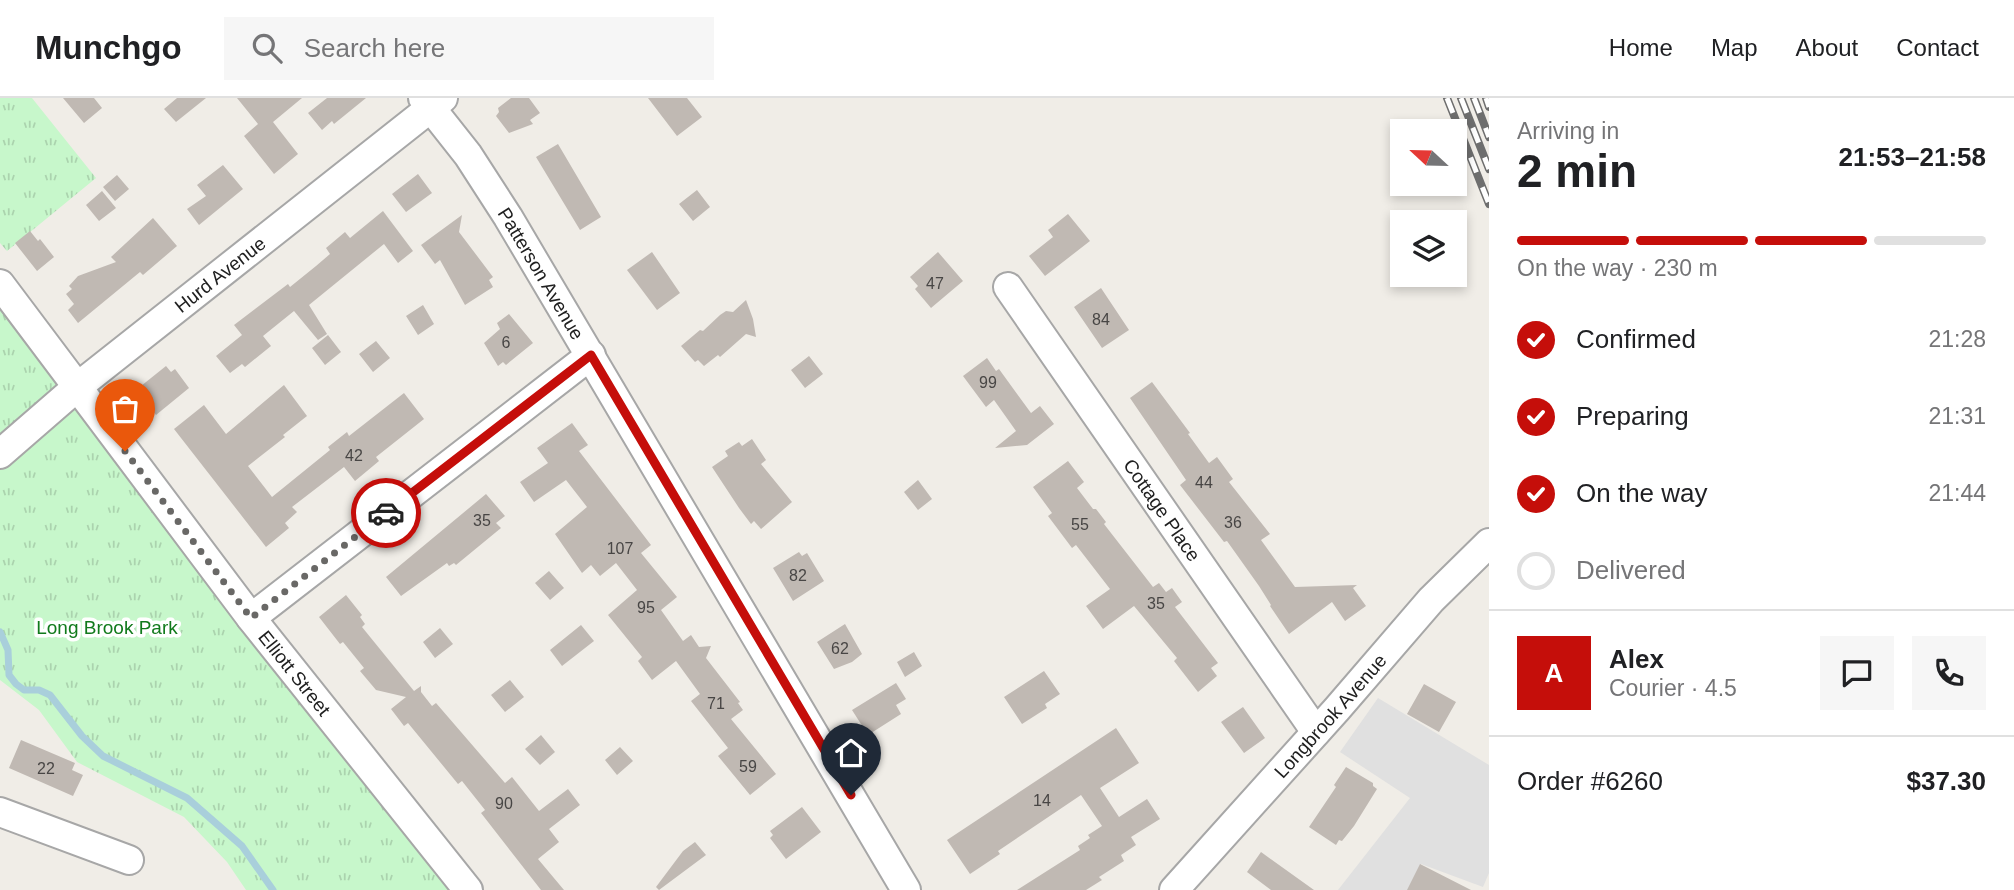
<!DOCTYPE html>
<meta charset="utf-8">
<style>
:root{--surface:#fff;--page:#f6f6f6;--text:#202124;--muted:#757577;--line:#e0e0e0;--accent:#c50e0a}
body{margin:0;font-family:Arial,sans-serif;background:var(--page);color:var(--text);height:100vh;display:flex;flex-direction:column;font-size:26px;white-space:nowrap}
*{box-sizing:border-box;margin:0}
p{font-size:23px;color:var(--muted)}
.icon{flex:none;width:38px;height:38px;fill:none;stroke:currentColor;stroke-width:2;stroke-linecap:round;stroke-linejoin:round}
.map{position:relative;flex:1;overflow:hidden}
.sheet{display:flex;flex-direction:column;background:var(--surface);width:525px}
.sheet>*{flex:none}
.needle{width:46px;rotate:292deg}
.controls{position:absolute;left:1390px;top:21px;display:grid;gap:14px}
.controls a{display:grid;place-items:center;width:77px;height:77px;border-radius:0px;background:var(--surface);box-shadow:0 4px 10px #0003;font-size:35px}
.pin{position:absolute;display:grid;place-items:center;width:60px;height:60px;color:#fff;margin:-72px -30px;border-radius:50% 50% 50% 0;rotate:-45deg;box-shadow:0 0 7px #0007}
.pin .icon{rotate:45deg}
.courier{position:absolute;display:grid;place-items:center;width:70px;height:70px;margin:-35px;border:5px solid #c50e0a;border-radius:50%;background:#fff;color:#222;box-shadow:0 2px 9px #0007}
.headline em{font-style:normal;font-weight:700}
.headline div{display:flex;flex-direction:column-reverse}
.headline{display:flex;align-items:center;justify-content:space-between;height:119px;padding:0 28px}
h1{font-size:46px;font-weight:700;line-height:52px}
.bar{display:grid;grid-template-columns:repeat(4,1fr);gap:10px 7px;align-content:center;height:84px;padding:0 28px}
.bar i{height:9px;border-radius:5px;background:var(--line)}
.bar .current{background:var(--accent)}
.bar p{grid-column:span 4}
.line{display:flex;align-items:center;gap:18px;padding:0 28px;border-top:2px solid var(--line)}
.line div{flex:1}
.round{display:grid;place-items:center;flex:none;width:74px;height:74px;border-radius:0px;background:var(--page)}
ol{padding:0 28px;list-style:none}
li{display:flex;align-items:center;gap:21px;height:77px}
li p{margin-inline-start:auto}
li .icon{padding:7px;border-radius:50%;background:var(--accent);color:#fff;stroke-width:4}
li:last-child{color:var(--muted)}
li i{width:38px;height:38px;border:4px solid var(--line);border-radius:50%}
header{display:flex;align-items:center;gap:42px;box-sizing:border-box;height:98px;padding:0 35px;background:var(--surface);border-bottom:2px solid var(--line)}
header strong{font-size:33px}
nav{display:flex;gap:38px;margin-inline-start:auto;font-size:24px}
.search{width:490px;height:63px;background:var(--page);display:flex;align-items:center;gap:18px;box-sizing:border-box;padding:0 24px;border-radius:0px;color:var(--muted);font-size:26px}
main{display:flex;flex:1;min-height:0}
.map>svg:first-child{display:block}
.park{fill:url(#park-tufts)}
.parking{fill:#e0e0e0}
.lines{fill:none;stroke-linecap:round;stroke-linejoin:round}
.stream{stroke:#a9cfdb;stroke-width:7}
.building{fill:#c0b9b3}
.minor-casing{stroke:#a7a7a7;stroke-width:32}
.minor{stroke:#fff;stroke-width:28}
.rail-casing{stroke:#6e6e6e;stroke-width:8}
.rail{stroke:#fff;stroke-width:5;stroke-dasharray:16;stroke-linecap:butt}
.done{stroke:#696866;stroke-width:7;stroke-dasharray:0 12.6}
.route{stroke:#c50e0a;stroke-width:9}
.labels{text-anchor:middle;stroke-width:7;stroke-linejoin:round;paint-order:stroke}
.number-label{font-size:16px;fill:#484645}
.street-label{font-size:19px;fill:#202020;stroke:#fff}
.park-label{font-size:19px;fill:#117a1c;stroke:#fff}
</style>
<header>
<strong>Munchgo</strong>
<div class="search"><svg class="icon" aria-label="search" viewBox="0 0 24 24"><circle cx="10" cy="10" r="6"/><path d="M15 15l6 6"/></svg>Search here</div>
<nav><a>Home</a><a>Map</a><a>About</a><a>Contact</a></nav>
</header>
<main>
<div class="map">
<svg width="1489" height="792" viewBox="0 0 1489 792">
<defs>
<pattern id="park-tufts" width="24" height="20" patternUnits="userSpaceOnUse" patternTransform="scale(1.75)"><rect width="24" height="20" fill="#c7f7cb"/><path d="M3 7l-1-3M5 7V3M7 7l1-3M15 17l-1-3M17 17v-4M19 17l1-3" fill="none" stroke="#abd3ae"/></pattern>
</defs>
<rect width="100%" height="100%" fill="#f0ede7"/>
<path class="park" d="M0,0H32L96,80L7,153L0,145Z
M0,210L243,532L449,792H246L227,764L184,719L77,664L39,612L0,582Z"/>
<path class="parking" d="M1378,600L1489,667V775L1483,789L1421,766L1408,792H1338L1410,700L1340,654Z"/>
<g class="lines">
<path class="stream" d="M0,534L8,552L9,577L16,586L24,592H39L50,597L82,638L103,658L187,700L242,748L273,792"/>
</g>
<path class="building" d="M63,0H94L102,10L84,25Z
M177,0H206L176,24L164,11Z
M237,0H302L273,24L298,56L274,76L244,38L258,26Z
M327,0H366L334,26L332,23L322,32L308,15Z
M511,0H529L540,15L530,22L533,26L509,35L496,18L499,14L498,10Z
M648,0H687L702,19L677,38Z
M558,46L601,119L580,132L536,59Z
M223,67L243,91L199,127L187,111L206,98L197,87Z
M418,76L432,95L406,114L392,96Z
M117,77L129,91L115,103L103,89Z
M697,92L710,109L693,123L679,106Z
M102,93L116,110L99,123L86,107Z
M383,113L413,153L398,165L384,146L309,207L327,236L318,242L294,213L263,238L271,248L245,269L242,266L230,275L216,258L242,237L234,227L288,186L290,189L316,168L330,156L326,150L345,134L350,140Z
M1068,116L1090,143L1045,178L1029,158L1053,139L1048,132Z
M462,117L459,134L493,179L489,182L493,189L465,207L440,162L435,166L421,147Z
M153,120L177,148L143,177L140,174L78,225L68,212L74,206L66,196L72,191L69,188L78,178L116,164L111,159Z
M30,133L38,143L40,141L54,159L37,173L15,145Z
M652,154L680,195L657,212L627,172Z
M938,154L963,183L931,210L915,191L918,188L910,179Z
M1101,190L1129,232L1102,250L1074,209Z
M746,202L753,221L756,239L746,236L720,259L718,257L704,268L698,262L695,264L681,248L700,232L703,233L720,217L726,213L733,214Z
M423,207L434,226L418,237L406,218Z
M509,216L533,245L506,267L503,264L498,268L484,245L500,231L497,225Z
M328,237L341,254L325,267L312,250Z
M376,243L390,260L373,274L359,256Z
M809,258L823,276L805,290L791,272Z
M987,260L996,273L999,271L1031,315L1040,308L1054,326L1027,347L995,350L1016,333L994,302L986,309L963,278Z
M166,268L171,274L175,271L189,290L156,317L136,292Z
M1152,284L1190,335L1188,336L1209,365L1217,359L1233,381L1229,384L1270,436L1261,442L1295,489L1357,487L1353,490L1366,508L1345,523L1332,504L1289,536L1270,508L1271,507L1259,488L1227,443L1224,444L1180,387L1186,382L1130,300Z
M284,287L307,318L283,337L285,339L248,368L272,399L330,352L328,349L347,334L349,338L404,295L424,321L376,359L379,363L355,383L344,369L292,409L297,414L285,425L289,430L266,449L174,331L204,307L226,336Z
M572,325L588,347L579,353L651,447L641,455L677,499L661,512L683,543L691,537L699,549L711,548L706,560L740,604L738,605L743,612L731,621L776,676L750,697L718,658L728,650L691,603L700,596L676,563L652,582L638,563L642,559L608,517L637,492L616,465L600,478L591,467L582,475L555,436L587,409L566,382L534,404L520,384L548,365L537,350Z
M752,341L766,362L761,366L792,404L761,431L754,423L751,426L739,410L712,369L728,358L725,353L739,344L742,348Z
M1068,363L1084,384L1077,390L1093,411H1096L1106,424L1104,426L1153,489L1159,485L1166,494L1172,490L1182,504L1175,509L1218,565L1211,570L1217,578L1198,594L1174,563L1177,560L1134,508L1103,531L1086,508L1110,491L1076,447L1072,450L1048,418L1052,415L1033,389Z
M918,382L932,401L918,412L904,394Z
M486,396L505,418L496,425L501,430L456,467L454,465L449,468L447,465L401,498L386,479Z
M799,454L802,458L807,455L824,483L793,503L773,470Z
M549,473L564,490L550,502L535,485Z
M346,497L362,517L360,519L365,526L362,529L414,593L421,588V594L432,608L436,605L505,685L512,679L539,713L568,691L580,707L549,731L559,744L538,761L564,792H541L481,715L485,712L462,683L458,686L408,625L404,628L391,611L406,599L376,592L360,573L364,570L343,544L340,546L319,519Z
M845,526L862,556L852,564L834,571L817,544Z
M581,527L594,543L562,568L550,552Z
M440,530L453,546L435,560L423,544Z
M914,554L922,568L905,579L897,564Z
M1044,573L1060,596L1045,606L1047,610L1022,626L1004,599Z
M510,582L524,599L505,614L491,597Z
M896,585L906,601L896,607L901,616L868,637L852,612Z
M1424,586L1456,604L1439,634L1407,616Z
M1243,609L1265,640L1244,655L1221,624Z
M1116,630L1139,665L1100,690L1119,719L1147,701L1160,721L1131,739L1136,747L1121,757L1124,763L1099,779L1102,782L1086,792H1017L1080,752L1078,748L1090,740L1088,737L1102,728L1081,697L998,753L1000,756L970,776L947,742Z
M541,637L555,654L540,667L525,651Z
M21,642L75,665L72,672L83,677L73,698L9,670Z
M620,649L633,663L617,677L605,662Z
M1346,669L1373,685V688L1377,691L1354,728L1342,743L1339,742L1336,747L1309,729L1336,689L1334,687Z
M802,709L821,734L786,761L770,740L773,737L770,733Z
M695,744L706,757L659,792L656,789L683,753Z
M1261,754L1314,792H1271L1247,774Z
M1420,766L1471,792H1407Z"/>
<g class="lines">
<g class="minor-casing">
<g id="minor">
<path id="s1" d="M423,0L468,57L508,119L906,792"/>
<path id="s2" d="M0,186L251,520L468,792"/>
<path id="s3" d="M1008,189L1316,634"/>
<path id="s4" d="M0,356L76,290L443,0"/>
<path d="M251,520L591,257"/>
<path d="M0,714L129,762"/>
<path id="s5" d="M1174,792L1337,611L1431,502L1489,445"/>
</g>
</g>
<use href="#minor" class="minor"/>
<g class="rail-casing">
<path id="rail" d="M1447,0L1489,106
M1461,0L1489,71
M1474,0L1489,39
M1486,0L1489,9"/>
</g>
<use href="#rail" class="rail"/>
</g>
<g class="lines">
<path class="done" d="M125,353L251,520L386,415"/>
<path class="route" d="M386,415L591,257L851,697"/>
</g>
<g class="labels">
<g class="number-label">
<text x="935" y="191">47</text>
<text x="1101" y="227">84</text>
<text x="506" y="250">6</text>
<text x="988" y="290">99</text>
<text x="354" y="363">42</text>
<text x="1204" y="390">44</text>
<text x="482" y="428">35</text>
<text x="1233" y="430">36</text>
<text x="1080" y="432">55</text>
<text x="620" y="456">107</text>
<text x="798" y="483">82</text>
<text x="1156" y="511">35</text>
<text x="646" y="515">95</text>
<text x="840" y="556">62</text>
<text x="716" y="611">71</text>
<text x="748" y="674">59</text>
<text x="46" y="676">22</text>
<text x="1042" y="708">14</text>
<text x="504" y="711">90</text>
</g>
<g class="street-label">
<text dy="7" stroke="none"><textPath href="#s4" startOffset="284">Hurd Avenue</textPath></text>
<text dy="7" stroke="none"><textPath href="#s1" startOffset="212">Patterson Avenue</textPath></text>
<text dy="7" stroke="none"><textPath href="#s3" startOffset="271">Cottage Place</textPath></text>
<text dy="7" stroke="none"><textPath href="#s2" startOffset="488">Elliott Street</textPath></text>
<text dy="7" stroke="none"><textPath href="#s5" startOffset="234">Longbrook Avenue</textPath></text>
</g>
<g class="park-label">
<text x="107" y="536">Long Brook Park</text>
</g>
</g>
</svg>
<div class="controls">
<a><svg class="needle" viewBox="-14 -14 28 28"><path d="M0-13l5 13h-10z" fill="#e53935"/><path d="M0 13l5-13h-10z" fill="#757577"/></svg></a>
<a><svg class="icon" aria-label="layers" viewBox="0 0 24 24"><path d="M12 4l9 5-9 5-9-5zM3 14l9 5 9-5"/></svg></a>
</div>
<div class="pin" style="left:125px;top:353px;background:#ea580c"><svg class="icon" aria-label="bag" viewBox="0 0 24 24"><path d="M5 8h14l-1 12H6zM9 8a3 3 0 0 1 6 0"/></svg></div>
<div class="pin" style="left:851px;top:697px;background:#1f2937"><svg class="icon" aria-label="home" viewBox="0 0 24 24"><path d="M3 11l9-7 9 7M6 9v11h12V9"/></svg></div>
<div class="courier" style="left:386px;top:415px"><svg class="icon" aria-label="car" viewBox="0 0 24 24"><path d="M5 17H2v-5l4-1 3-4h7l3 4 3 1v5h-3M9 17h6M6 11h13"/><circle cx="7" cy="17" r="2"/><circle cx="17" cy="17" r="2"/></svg></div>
</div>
<section class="sheet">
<div class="headline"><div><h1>2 min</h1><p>Arriving in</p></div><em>21:53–21:58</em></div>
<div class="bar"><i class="current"></i><i class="current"></i><i class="current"></i><i></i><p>On the way · 230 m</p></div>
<ol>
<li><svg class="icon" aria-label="check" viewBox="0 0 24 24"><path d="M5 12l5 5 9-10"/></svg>Confirmed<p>21:28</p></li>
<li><svg class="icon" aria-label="check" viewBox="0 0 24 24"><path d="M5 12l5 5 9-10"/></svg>Preparing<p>21:31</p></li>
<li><svg class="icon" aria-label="check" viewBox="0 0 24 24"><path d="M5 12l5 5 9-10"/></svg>On the way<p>21:44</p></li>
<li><i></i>Delivered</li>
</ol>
<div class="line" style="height:126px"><b class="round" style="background:var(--accent);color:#fff">A</b><div><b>Alex</b><p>Courier · 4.5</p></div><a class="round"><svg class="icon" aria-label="chat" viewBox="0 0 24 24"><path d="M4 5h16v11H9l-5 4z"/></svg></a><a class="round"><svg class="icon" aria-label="phone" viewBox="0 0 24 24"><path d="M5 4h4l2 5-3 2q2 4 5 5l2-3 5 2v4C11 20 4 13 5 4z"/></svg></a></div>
<div class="line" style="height:91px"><div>Order #6260</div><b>$37.30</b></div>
</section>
</main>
